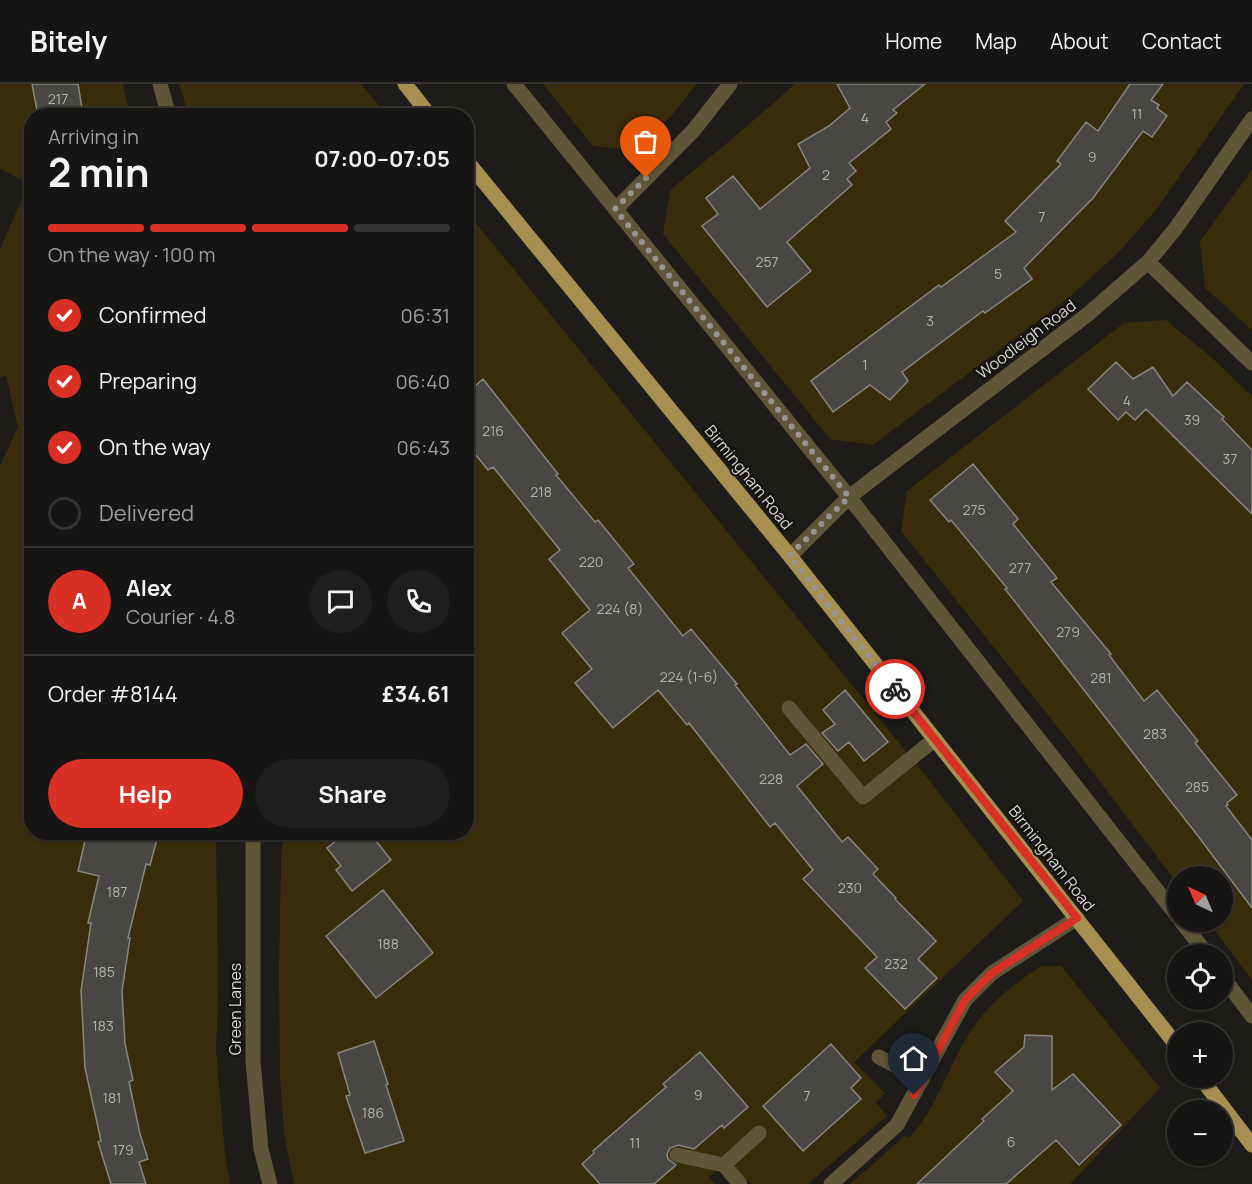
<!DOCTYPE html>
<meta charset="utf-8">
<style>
:root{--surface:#161513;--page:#1f1e1c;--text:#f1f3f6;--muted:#9e9fa0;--line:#353433;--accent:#d93025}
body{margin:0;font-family:Manrope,sans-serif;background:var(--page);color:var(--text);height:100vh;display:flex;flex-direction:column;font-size:22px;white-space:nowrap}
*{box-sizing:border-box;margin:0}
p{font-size:20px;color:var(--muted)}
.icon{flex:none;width:33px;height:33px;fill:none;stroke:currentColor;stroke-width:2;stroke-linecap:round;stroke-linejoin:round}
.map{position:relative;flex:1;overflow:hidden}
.drawer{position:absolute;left:24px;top:24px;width:450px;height:732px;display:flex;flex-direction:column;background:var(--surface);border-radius:24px;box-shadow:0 2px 4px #0004,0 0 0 2px var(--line)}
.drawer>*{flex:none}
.needle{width:39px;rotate:316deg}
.controls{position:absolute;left:1167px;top:782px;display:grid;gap:12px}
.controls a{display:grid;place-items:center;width:66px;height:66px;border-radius:50%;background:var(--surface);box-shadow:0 2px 4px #0004,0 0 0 2px var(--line);font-size:30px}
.pin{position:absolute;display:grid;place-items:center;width:51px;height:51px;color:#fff;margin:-62px -26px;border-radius:50% 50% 50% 0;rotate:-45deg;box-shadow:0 0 6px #0007}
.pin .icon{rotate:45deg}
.courier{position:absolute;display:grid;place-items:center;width:60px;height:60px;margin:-30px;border:4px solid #d93025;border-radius:50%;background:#fff;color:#222;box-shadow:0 2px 8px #0007}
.summary em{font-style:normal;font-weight:700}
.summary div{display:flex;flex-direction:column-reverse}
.summary{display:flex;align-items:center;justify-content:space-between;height:102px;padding:0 24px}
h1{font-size:39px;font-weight:700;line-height:45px}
.bar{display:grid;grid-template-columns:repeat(4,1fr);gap:9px 6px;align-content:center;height:72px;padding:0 24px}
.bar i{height:8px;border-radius:4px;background:var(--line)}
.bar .active{background:var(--accent)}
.bar p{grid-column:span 4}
.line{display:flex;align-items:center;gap:15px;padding:0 24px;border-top:2px solid var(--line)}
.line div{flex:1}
.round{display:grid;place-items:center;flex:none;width:63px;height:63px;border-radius:32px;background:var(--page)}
ol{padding:0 24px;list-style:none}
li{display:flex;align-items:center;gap:18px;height:66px}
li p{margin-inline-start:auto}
li .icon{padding:6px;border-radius:50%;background:var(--accent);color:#fff;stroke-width:4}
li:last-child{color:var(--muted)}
li i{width:33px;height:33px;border:3px solid var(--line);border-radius:50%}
.action{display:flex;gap:12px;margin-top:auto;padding:12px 24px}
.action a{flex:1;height:69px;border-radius:36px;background:var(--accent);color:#fff;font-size:24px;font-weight:700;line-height:69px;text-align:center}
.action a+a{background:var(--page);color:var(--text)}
header{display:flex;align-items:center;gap:36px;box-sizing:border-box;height:84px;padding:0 30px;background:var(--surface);border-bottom:2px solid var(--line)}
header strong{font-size:28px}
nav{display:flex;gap:33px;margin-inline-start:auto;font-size:21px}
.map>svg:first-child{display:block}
.green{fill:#392c0a}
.building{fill:#484744;stroke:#878682;stroke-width:1.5}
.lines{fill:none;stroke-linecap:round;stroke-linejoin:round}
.minor{stroke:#615539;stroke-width:15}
.major{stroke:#a78f51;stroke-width:15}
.done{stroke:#969593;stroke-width:6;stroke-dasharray:0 10.8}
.route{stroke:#d93025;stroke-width:8}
.labels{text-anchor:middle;stroke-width:4.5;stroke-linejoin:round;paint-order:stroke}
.number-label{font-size:14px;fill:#b3b2b0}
.street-label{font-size:16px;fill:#d7d6d4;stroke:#141310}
</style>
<header>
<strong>Bitely</strong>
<nav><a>Home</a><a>Map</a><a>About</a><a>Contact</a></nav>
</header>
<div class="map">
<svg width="1252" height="1100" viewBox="0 0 1252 1100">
<rect width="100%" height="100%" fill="#1d1c19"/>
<path class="green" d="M0,0H123L130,31L32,32V748L216,749L218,915L216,965L225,1070L230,1100H0V382L18,343L6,292L0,293V165L29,99L0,85Z
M179,0H361L387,31H189Z
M543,0H696L673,30L639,67L593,62Z
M795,0H1244L1156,126L1117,170L1066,216L873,361L830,355L663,150L670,106L738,50Z
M1252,86V246L1205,204L1200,157Z
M467,128L922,687L1023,817L854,978L885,1009L876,1019L887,1032L808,1100H753L722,1082L709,1093L715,1100H294L284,1049L280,991L279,887L281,778L283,749L466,748Z
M1166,236L1212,274L1252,312V896L1208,837H1222V792H1178L1177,799L1075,665L901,447L907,407L1124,239Z
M1042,882H1061L1160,1004L1070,1100H850L906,1051L909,1054C943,1018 952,965 985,928C998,912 1025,892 1042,882Z"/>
<path class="building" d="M32,0H78L82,24L38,32Z
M837,0H925L893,26L897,29L886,38L891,45L849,79L856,87L847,95L852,101L787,158L811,187L767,223L702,142L718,130L706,114L733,92L760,125L810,84L798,60L829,42L850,24Z
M1130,0H1163L1151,16L1159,21L1157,24L1167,32L1152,53L1143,47L1093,114L1024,184L1032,195L985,229L983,227L902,288L908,297L890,316L870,301L833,328L811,297L939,201L941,203L1016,148L1005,137L1061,80L1057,77L1086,38L1098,47Z
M1116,278L1133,295L1153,283L1173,312L1187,298L1224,333L1222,335L1252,366V430L1146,325L1135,336L1126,328L1118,336L1088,305Z
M483,295L558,390L556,391L595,438L598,436L634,480L628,484L683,552L691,545L737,600L735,601L790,671L806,660L823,680L797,702L842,758L848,753L878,785L873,790L896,814L895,815L936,857L918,875L937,894L905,925L865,884L877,873L803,795L813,786L775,739L770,743L689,639L687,641L658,606L613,644L575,599L592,585L562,549L590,526L549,475L560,466L493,383L488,386L466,359V310Z
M973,380L1018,435L1013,440L1057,494L1051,498L1111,570L1109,571L1144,617L1157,606L1198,657L1195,659L1237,711L1227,719L1228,721L1226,722L1252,756V824L1198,752L1005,505L1007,504L951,436L949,438L930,416Z
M845,606L888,658L864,677L849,658L838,667L822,649L835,640L823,626Z
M87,748H159L150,781L146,780L128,854H130L122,907L125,960L133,996L129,998L140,1050L148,1075L139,1078L146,1100H111L98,1058L101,1057L85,984L81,907L91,839H88L99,792L78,787Z
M348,748H369L391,776L352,807L336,786L341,782L327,764Z
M383,806L433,869L376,914L326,852Z
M1025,951L1052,952V1006L1073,990L1121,1041L1079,1081L1056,1056L1006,1100H917L984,1037L982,1035L1013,1007L995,988L1024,963Z
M374,957L388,1000L386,1001L404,1057L365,1069L346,1012L350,1011L338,969Z
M831,960L861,994L851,1004L861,1015L803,1067L763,1022Z
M700,968L748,1023L724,1044L722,1041L694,1065L678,1061L670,1064L667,1070L668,1075L676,1081L654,1100H600L582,1080L594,1069L593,1067L666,1003L663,1000Z"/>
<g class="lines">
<path class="minor" d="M160,0L169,32
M514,0L849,413L1178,833
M616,125L693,47L730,0
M1148,178L1252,279
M790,472L849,413L1087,231L1148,178L1176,144L1252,35
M789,624L863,713L935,655
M253,748V977L261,1065L270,1100
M1181,837L1207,870
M1222,892L1252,932
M879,973L922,996
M677,1071L724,1081L740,1100
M724,1081L759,1049
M831,1100L897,1041L965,916L992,889L1077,834"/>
<path class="major" d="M405,0L430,32
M466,76L790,472L1178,963
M1200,993L1252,1061"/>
</g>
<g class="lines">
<path class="done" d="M646,94L615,125L849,413L789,472L895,605"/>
<path class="route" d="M895,605L1077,834L992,889L965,916L914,1011"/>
</g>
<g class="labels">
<g class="number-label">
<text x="58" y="20">217</text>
<text x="1137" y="35">11</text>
<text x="865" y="39">4</text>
<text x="1092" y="78">9</text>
<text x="826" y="96">2</text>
<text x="1042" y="138">7</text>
<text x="767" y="183">257</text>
<text x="998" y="195">5</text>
<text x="930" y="242">3</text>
<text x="865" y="286">1</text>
<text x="1127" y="322">4</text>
<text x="1192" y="341">39</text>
<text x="493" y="352">216</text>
<text x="1230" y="380">37</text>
<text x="541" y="413">218</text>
<text x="974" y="431">275</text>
<text x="591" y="483">220</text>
<text x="1020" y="489">277</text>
<text x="620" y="530">224 (8)</text>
<text x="1068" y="553">279</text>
<text x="689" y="598">224 (1-6)</text>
<text x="1101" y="599">281</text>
<text x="1155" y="655">283</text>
<text x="771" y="700">228</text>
<text x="1197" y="708">285</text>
<text x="850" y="809">230</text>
<text x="117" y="813">187</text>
<text x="388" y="865">188</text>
<text x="896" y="885">232</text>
<text x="104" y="893">185</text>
<text x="103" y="947">183</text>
<text x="698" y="1016">9</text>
<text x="807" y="1017">7</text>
<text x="112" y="1019">181</text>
<text x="373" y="1034">186</text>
<text x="1011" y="1063">6</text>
<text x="635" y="1064">11</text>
<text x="123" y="1071">179</text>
</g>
<g class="street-label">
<text transform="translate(1026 255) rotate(-37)" y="6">Woodleigh Road</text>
<text transform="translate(749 393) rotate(51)" y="6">Birmingham Road</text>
<text transform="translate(1052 774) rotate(52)" y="6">Birmingham Road</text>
<text transform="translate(235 925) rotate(-90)" y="6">Green Lanes</text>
</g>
</g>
</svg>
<div class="controls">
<a><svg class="needle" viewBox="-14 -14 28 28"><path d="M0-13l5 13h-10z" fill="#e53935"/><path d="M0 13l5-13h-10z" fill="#9e9fa0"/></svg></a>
<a><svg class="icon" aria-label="locate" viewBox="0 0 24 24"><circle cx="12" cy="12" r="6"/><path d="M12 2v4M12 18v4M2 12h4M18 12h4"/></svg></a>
<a>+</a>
<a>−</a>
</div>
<div class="pin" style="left:646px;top:94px;background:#ea580c"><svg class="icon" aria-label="bag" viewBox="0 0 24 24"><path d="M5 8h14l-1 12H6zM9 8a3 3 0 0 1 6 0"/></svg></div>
<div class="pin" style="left:914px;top:1011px;background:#1f2937"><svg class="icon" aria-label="home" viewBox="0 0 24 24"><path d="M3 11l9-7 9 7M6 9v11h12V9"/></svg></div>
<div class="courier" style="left:895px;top:605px"><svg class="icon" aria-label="bike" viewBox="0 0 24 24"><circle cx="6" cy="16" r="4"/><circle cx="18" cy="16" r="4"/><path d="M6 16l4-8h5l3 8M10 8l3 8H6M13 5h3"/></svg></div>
<section class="drawer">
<div class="summary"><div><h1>2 min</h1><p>Arriving in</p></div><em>07:00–07:05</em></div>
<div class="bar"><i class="active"></i><i class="active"></i><i class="active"></i><i></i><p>On the way · 100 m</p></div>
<ol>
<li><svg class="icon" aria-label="check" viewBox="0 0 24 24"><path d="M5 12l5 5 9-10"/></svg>Confirmed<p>06:31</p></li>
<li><svg class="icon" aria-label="check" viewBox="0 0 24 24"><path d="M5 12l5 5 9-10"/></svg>Preparing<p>06:40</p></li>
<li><svg class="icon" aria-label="check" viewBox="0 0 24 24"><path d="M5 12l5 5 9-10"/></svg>On the way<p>06:43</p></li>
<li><i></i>Delivered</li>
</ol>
<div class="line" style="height:108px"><b class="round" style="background:var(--accent);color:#fff">A</b><div><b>Alex</b><p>Courier · 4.8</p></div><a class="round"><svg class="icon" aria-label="chat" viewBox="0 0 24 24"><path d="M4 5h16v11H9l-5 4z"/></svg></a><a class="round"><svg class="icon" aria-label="phone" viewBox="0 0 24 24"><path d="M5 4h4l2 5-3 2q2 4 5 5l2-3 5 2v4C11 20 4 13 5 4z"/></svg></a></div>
<div class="line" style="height:78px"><div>Order #8144</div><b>£34.61</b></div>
<div class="action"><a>Help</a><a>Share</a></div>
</section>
</div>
